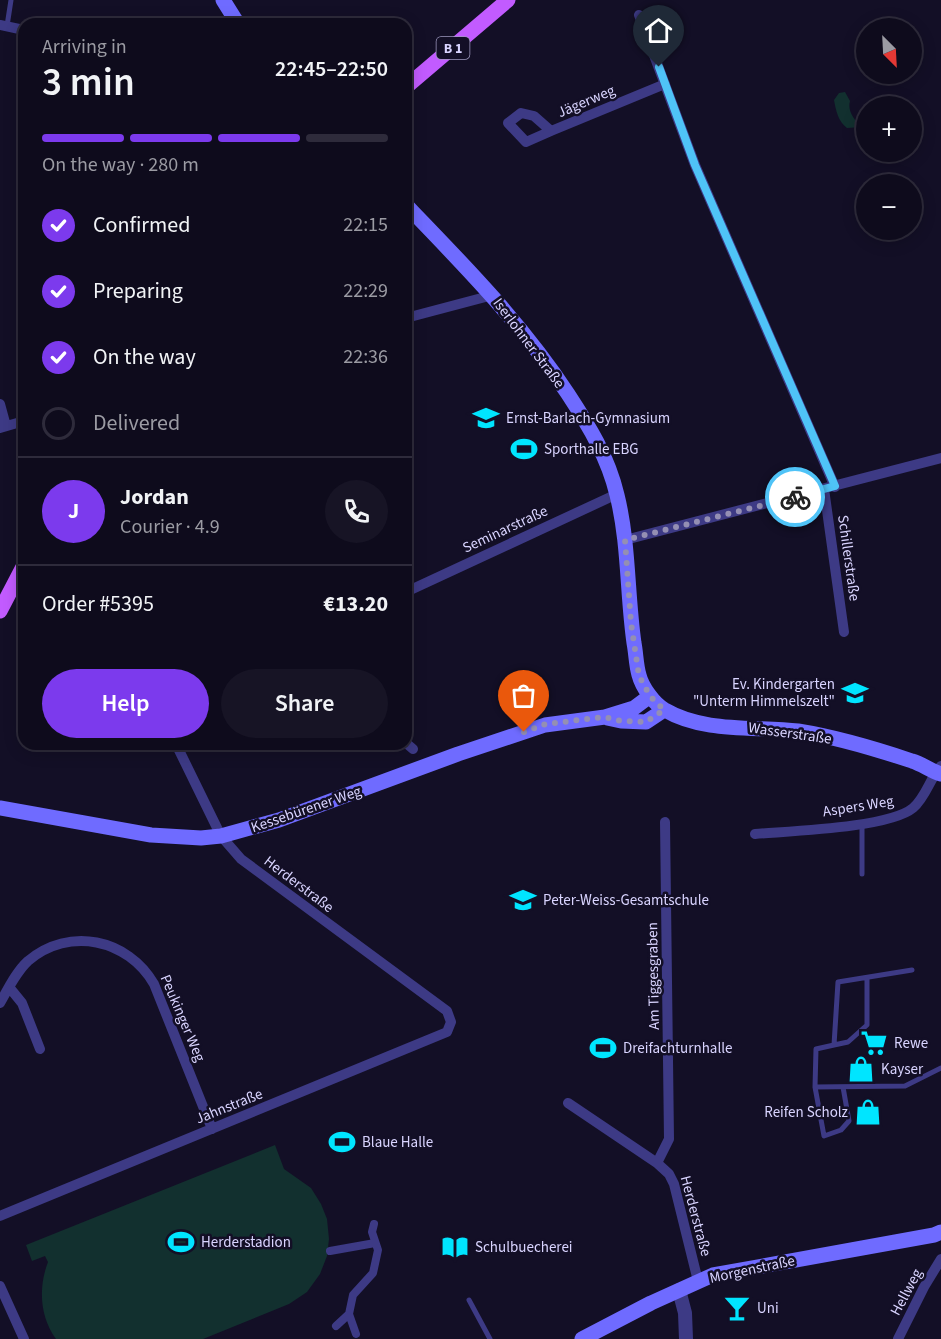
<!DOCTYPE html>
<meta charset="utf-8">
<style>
:root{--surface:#0e0b1c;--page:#171425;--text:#f1f3f6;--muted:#9b9ba3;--line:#2e2b3b;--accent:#7c3aed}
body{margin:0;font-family:"Source Sans 3",sans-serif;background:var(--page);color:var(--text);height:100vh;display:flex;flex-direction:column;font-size:22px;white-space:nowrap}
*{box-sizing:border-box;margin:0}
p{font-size:20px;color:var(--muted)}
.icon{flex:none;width:33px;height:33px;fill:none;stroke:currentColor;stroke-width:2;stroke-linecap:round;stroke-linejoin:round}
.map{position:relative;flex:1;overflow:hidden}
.details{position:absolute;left:18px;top:18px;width:394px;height:732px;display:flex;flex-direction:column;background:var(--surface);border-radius:18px;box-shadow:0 3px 15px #0003,0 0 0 2px var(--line)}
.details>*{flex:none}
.needle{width:39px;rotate:156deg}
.buttons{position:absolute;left:856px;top:18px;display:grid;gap:12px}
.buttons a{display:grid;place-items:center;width:66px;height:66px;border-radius:50%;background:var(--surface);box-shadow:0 3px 15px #0003,0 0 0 2px var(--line);font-size:30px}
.pin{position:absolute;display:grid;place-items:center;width:51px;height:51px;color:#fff;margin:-62px -26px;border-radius:50% 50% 50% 0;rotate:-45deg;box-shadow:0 0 6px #0007}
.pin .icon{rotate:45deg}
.courier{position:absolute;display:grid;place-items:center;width:60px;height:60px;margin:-30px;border:4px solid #4fc3f7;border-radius:50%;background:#fff;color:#222;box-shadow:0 2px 8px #0007}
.summary em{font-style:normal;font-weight:600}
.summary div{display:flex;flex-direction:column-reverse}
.summary{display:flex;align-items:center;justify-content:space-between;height:102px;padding:0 24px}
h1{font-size:39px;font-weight:600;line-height:45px}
.bar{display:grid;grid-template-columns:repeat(4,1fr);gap:9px 6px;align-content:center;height:72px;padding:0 24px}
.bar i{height:8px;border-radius:4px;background:var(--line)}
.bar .on{background:var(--accent)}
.bar p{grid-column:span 4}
.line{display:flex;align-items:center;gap:15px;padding:0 24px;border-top:2px solid var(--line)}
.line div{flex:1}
.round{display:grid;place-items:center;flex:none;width:63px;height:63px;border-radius:32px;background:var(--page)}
ol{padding:0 24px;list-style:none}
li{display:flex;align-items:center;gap:18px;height:66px}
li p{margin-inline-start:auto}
li .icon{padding:6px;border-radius:50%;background:var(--accent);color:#fff;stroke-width:4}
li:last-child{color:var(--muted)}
li i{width:33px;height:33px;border:3px solid var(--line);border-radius:50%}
.button{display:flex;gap:12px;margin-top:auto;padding:12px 24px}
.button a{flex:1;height:69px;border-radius:36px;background:var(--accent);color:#fff;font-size:24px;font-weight:600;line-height:69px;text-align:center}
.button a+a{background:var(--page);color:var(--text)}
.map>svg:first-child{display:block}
.green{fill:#12302f}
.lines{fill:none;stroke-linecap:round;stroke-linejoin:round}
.service{stroke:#3d3a85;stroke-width:5}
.pedestrian{stroke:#3d3a85;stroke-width:8}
.minor{stroke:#3d3a85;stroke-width:10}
.tertiary{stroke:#3d3a85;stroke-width:14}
.secondary{stroke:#6f6bff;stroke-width:15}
.primary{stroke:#c25bff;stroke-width:15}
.done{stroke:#948fb3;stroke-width:6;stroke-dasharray:0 10.8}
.route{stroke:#4fc3f7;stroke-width:8}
.labels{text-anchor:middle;stroke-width:5;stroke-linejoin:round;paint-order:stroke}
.shield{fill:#130f26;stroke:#9e99be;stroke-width:1.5}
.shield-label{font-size:14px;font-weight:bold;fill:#d9d4ff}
.street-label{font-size:15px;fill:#d9d4ff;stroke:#130f26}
.poi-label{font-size:15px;fill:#d9d4ff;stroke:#130f26;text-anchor:start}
</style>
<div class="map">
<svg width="941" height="1339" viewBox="0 0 941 1339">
<rect width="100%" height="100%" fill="#130f26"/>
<path class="green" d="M845,92L850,101C847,111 855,121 862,127L847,128C838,121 836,111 834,100L839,93Z
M275,1145L284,1169L311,1188L321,1204L327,1219L329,1239L327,1256L320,1274L307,1292L289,1304L203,1339H56C40,1317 38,1288 48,1262L45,1256L32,1261L26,1245Z"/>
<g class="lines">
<path class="service" d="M7,26L11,0
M862,824V874
M834,1045L848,1042L867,1025V978
M815,1087L905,1086L941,1068
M843,1087L849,1121L841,1130L824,1136L815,1087L816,1049L834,1045L838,982L912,970
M469,1300L490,1339"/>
<path class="pedestrian" d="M330,1251L375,1243
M349,1314L356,1334
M336,1326L349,1314L353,1295L373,1273L378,1250L372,1232L374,1224"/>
<path class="minor" d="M639,15L695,165L835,487
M0,25L24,30
M551,131L526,142L508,123L521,113L534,116L551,131L665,84
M406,318L493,295
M0,404L6,426
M0,428L24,421
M824,489L844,632
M625,540L941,458
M406,592L617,494
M406,743L413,749
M755,834C789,831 889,828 913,808C926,797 930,778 941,766
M9,987L22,1003L40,1049
M0,1003C8,989 16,972 28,961C69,926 128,939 154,984L212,1129
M568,1103L657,1163L669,1174L674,1184L698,1281
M657,1163L669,1139L665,822
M0,1216L447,1032L451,1022L447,1011L241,859L221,836L176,744
M0,1286L24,1339
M898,1339L924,1287L941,1259"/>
<path class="tertiary" d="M679,1290L685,1313L686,1339"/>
<path class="secondary" d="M223,0L238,24
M406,205C464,265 522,324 568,394C589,426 608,457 617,495C629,543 627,594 634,643C636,653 636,665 639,675C642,687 654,704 665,710C704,733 755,726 798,731C836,737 876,749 912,761C922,764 931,771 941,774
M607,718L621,721L646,722L664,710
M0,808L151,835L201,838L221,836L279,820L458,754L545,725L605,717L634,708L650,696
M582,1339L651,1303L713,1275L934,1235L941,1232"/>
<path class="primary" d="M406,87L508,0
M0,611L24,565"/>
</g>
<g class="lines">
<path class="done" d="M524,732L546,724L604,717L621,721L646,722L664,710L650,696L639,676L631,623L625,540L795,497"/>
<path class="route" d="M659,67L695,165L835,486L795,497"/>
</g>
<defs>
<g id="school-bare" transform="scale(2.07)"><path d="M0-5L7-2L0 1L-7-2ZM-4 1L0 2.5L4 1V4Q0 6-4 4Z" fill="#00e5ff" stroke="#130f26" stroke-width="2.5" paint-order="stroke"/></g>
<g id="stadium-bare" transform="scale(2.07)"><path d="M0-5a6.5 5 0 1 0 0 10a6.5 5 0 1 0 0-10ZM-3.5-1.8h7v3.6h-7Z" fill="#00e5ff" stroke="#130f26" stroke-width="2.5" paint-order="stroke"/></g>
<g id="supermarket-bare" transform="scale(2.07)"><path d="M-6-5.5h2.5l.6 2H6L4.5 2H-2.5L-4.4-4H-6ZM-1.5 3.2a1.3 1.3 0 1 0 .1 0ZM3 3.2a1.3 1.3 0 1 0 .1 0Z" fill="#00e5ff" stroke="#130f26" stroke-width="2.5" paint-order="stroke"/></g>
<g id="shop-bare" transform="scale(2.07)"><path d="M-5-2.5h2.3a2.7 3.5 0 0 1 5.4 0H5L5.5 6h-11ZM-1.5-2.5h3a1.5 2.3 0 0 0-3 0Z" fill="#00e5ff" stroke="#130f26" stroke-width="2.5" paint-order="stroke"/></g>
<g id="library-bare" transform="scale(2.07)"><path d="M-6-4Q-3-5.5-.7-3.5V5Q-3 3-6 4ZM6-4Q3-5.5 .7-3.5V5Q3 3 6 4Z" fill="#00e5ff" stroke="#130f26" stroke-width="2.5" paint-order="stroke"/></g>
<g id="bar-bare" transform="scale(2.07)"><path d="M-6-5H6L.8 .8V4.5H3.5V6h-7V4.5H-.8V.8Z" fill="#00e5ff" stroke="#130f26" stroke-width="2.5" paint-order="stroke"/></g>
</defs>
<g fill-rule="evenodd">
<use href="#school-bare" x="486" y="418"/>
<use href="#stadium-bare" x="524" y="449"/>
<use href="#school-bare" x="855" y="693"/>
<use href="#school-bare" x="523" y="900"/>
<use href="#supermarket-bare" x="874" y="1043"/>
<use href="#stadium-bare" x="603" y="1048"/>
<use href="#shop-bare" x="861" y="1069"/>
<use href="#shop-bare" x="868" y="1112"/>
<use href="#stadium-bare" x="342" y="1142"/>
<use href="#stadium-bare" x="181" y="1242"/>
<use href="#library-bare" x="455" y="1247"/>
<use href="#bar-bare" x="737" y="1308"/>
</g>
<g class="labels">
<rect class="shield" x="436.5" y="37" width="33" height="22" rx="4.5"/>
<g class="shield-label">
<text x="453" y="53">B 1</text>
</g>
<g class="street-label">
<text transform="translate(586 101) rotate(-23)" y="5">Jägerweg</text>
<text transform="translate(529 343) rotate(53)" y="5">Iserlohner Straße</text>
<text transform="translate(505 529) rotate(-25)" y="5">Seminarstraße</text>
<text transform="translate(849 558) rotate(82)" y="5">Schillerstraße</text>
<text transform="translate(790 733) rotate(8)" y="5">Wasserstraße</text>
<text transform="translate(858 806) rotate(-9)" y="5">Aspers Weg</text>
<text transform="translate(306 809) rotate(-19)" y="5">Kessebürener Weg</text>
<text transform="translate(299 884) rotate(37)" y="5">Herderstraße</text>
<text transform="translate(653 976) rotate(-91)" y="5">Am Tiggesgraben</text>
<text transform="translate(183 1018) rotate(67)" y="5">Peukinger Weg</text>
<text transform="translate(229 1106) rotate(-22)" y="5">Jahnstraße</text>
<text transform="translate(696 1216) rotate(75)" y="5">Herderstraße</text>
<text transform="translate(752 1269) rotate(-12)" y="5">Morgenstraße</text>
<text transform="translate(906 1292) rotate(-62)" y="5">Hellweg</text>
</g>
<g class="poi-label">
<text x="506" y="423">Ernst-Barlach-Gymnasium</text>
<text x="544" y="454">Sporthalle EBG</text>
<text x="835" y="689" text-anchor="end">Ev. Kindergarten<tspan x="835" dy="17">"Unterm Himmelszelt"</tspan></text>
<text x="543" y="905">Peter-Weiss-Gesamtschule</text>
<text x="894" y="1048">Rewe</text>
<text x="623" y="1053">Dreifachturnhalle</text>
<text x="881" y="1074">Kayser</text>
<text x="848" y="1117" text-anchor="end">Reifen Scholz</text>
<text x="362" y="1147">Blaue Halle</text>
<text x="201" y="1247">Herderstadion</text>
<text x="475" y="1252">Schulbuecherei</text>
<text x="757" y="1313">Uni</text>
</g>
</g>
</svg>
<div class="buttons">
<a><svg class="needle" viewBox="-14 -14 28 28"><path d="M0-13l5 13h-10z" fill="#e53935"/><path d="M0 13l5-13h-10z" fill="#9b9ba3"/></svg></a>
<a>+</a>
<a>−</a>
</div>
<div class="pin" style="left:524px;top:732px;background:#ea580c"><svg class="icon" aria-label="bag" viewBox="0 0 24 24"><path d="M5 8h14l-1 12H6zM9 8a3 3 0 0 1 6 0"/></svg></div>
<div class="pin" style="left:659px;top:67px;background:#1f2937"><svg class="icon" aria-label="home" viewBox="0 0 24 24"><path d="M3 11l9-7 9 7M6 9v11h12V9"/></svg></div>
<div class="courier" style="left:795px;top:497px"><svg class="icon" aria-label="bike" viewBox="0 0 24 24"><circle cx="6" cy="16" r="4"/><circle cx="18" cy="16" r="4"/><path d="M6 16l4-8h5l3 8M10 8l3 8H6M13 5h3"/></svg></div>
<section class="details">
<div class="summary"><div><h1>3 min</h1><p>Arriving in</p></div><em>22:45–22:50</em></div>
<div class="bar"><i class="on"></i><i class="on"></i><i class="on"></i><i></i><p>On the way · 280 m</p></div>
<ol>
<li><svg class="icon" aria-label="check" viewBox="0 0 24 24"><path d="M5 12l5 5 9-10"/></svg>Confirmed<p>22:15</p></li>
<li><svg class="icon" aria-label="check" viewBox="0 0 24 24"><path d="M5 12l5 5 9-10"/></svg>Preparing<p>22:29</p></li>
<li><svg class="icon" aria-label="check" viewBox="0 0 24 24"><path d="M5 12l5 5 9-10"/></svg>On the way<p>22:36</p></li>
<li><i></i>Delivered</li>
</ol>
<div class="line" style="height:108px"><b class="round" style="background:var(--accent);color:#fff">J</b><div><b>Jordan</b><p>Courier · 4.9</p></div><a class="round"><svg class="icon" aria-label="phone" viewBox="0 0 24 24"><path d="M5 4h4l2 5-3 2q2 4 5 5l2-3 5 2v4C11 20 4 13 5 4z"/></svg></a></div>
<div class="line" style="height:78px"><div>Order #5395</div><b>€13.20</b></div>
<div class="button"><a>Help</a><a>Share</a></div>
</section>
</div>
